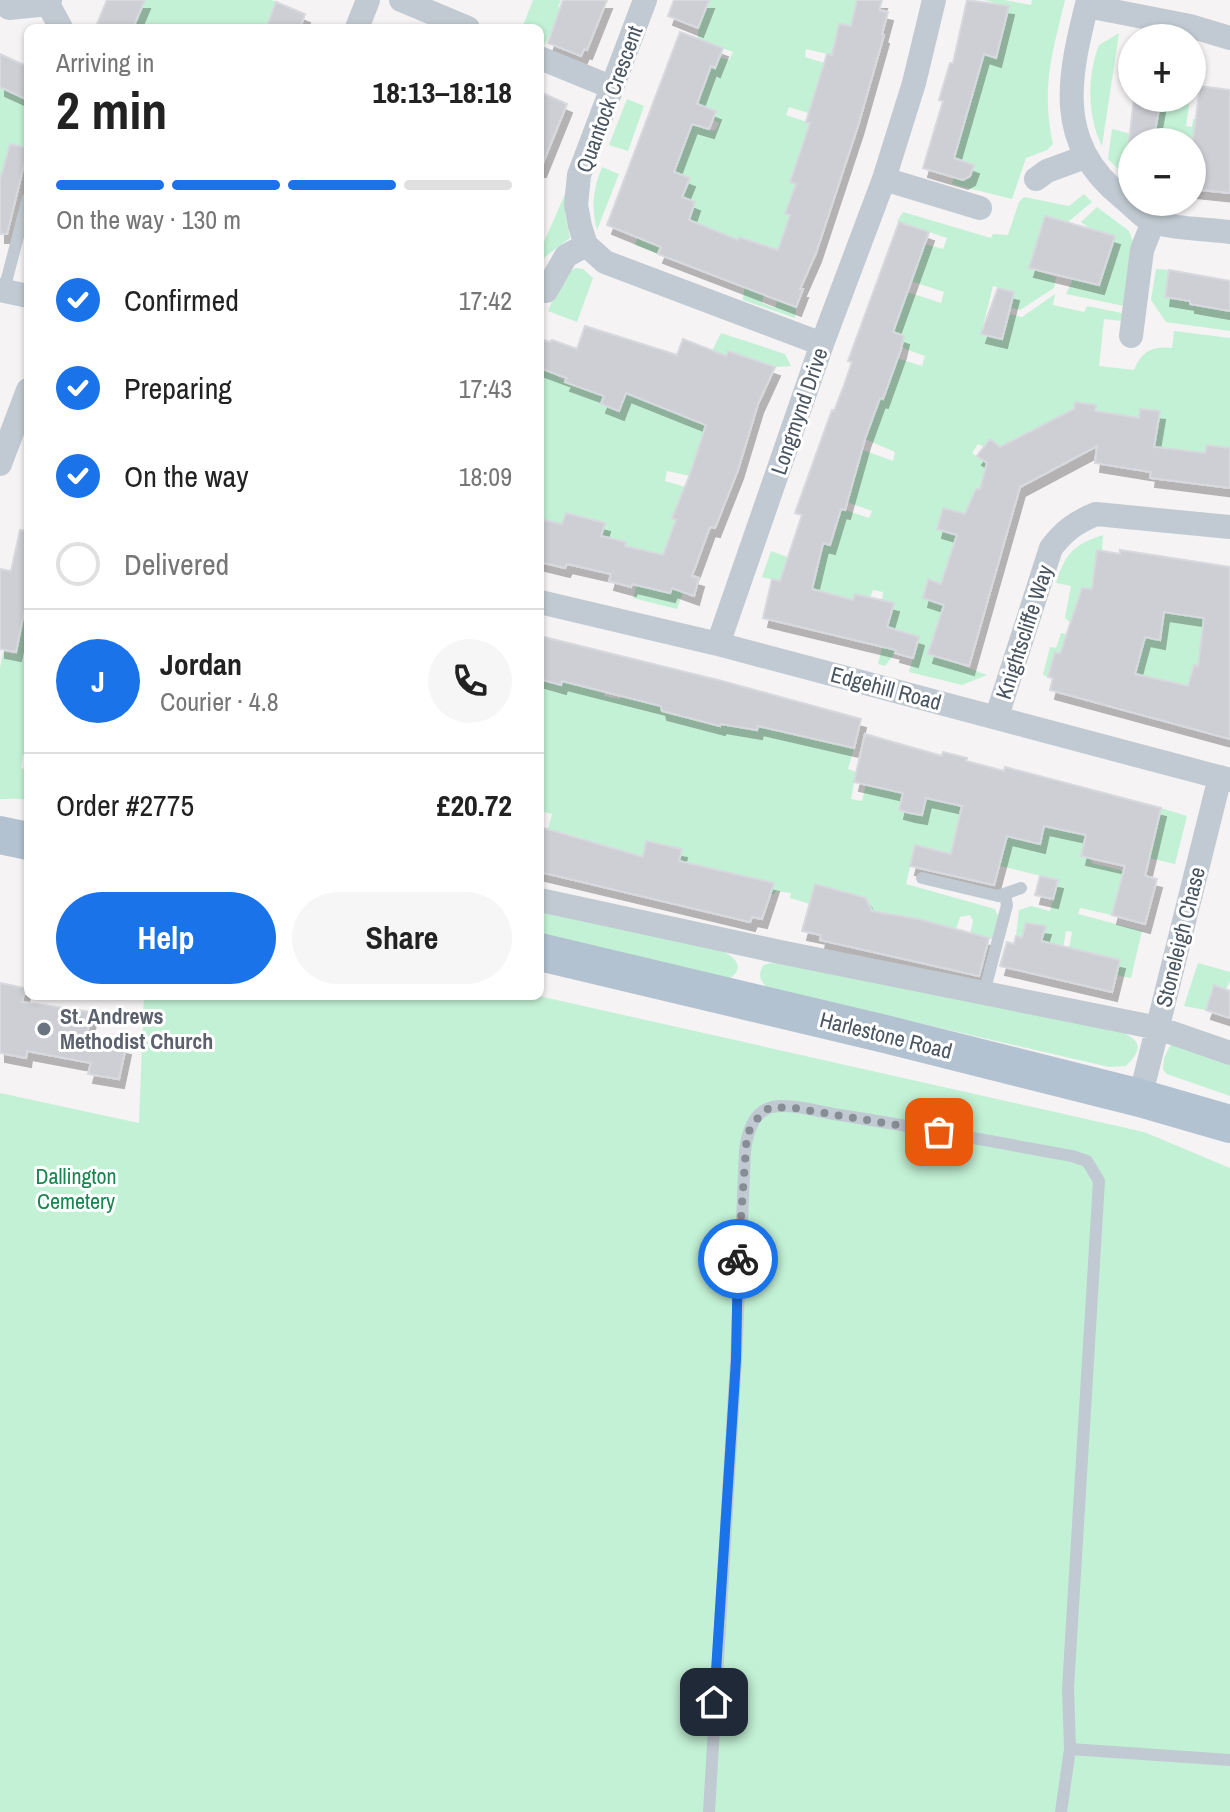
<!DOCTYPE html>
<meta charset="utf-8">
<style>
:root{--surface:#fff;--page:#f6f6f6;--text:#222;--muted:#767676;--line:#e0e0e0;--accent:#1a73e8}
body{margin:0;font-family:"Archivo Narrow",sans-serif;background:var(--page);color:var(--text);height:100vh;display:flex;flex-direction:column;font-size:30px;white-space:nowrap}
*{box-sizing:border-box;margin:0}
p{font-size:26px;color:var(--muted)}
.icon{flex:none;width:44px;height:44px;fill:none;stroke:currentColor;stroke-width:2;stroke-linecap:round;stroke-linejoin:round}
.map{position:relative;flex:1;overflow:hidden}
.drawer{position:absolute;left:24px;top:24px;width:520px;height:976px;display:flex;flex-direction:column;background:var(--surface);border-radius:12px;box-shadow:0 2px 6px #0004}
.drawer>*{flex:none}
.controls{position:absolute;left:1118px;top:24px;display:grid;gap:16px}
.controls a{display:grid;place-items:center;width:88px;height:88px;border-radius:50%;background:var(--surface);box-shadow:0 2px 6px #0004;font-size:40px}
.pin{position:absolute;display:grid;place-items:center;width:68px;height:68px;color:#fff;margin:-34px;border-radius:16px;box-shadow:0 4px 12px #0006}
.courier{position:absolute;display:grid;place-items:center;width:80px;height:80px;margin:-40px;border:6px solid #1a73e8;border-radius:50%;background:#fff;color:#222;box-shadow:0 2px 10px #0007}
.summary em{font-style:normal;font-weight:800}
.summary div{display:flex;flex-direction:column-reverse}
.summary{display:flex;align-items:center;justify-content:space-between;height:136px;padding:0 32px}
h1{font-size:52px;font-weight:800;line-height:60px}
.bar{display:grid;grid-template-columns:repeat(4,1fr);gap:12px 8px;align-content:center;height:96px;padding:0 32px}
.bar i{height:10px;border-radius:6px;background:var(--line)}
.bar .active{background:var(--accent)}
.bar p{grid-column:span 4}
.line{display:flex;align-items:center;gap:20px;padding:0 32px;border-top:2px solid var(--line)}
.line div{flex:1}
.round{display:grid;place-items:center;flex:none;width:84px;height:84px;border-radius:42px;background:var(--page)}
ol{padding:0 32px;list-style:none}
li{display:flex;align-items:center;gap:24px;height:88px}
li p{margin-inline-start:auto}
li .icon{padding:8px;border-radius:50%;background:var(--accent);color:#fff;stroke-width:4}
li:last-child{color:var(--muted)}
li i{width:44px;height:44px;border:4px solid var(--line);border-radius:50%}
.button{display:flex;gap:16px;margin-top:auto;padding:16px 32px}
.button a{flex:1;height:92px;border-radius:48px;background:var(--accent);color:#fff;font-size:32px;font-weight:800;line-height:92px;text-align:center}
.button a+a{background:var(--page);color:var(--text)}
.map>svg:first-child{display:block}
.green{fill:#c3f1d5}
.building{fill:#cdcfd5;stroke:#d7d9de;stroke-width:2;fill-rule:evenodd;filter:url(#shadow)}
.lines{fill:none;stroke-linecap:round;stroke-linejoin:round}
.service{stroke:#c1cad2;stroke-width:12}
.minor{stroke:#c1cad2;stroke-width:24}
.primary{stroke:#b3c2d1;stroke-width:38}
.done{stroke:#868d94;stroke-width:8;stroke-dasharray:0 14.4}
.route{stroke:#1a73e8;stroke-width:10}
.worship-dot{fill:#6b7280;stroke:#fff;stroke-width:3}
.labels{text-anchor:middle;stroke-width:6;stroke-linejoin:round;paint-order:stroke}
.street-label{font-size:22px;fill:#4a5661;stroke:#fff}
.worship-label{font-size:22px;font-weight:bold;fill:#5b616d;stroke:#fff;text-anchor:start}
.park-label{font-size:22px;fill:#17864f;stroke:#fff}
</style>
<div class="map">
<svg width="1230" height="1812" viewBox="0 0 1230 1812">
<defs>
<filter id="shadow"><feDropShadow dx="5" dy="9" stdDeviation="0" flood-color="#0004"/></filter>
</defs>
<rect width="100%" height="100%" fill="#f5f3f3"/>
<path class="green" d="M145,0H271L277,2L266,28H145L135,24Z
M533,0H561L558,7L564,9L544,45L540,43V28H522Z
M709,0H857L851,27L839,24L832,55L806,49L805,57L828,64L824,90L817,88L808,113L789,107L786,115L810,123L802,145L813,148L804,175L793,171L789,182L798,185L785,213L790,215L770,276L748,288L764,295L762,303L775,308L777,301L796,307L795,318L743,300L749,240L739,237L734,251L696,234L699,224L689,220L695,202L689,200L665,235L658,254L635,245L639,233L689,178L673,171L692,124L715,131L719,123L713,120L716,111L697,103L703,64L715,68L719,57L729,60L733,52L698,39V28Z
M984,0H1004L1031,5L1032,0H1065C1052,54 1041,88 1053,144L1047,150L1026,158L1012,199L952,184L954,177L963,180L970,176L972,170L969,163L954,158L974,93L962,89L975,84L984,54L996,58L991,19L1006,21L1009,7Z
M1119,33L1102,146C1087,116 1087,76 1099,45Z
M0,87L28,100V148L10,144L1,177L20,182L17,196L0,192Z
M1161,98H1190L1186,126L1192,127L1193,119L1230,124V159L1192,145V142L1155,134Z
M627,99L644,106L628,151L609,145Z
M1112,129L1131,134L1127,158L1132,159V183L1108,159Z
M602,167L619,174L597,230C591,207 593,190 602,167Z
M565,194V213L570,238L546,256L540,264V251Z
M1084,194L1092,202L1068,222L1045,217L1029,268L1056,277L1054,288L1020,310L1011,308L1014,292L993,286L981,334L1003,339L1010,314L1022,317L1055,294L1053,305L1084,312L1087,306L1122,313V321L1104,319L1099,366L1134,370C1142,351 1152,346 1172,348L1174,331L1230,338V448L1207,445L1205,455L1154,448L1160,411L1140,409L1139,418L1119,415L1117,424L1093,421L1096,405L1076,402L1073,416L1052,420L1010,441L1022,465L990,439L984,447L978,444L972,453L996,470L980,489L976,490L973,496L978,518L943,508L937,529L966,538L941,584L928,580L923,598L944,605L936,630L934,655L987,675L962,685L909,672L919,637L902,632L895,653L885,666L878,664L893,603L882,600L883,592L873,590L870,598L853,600L762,577L771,551L806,564L819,559L836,507L869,518L872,511L847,502L851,490L838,485L855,474L863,450L893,461L895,452L865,439L868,394L884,398L896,358L922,366L925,356L900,347L904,336L893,332L904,301L892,287L941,303L944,292L911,281L925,244L943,249L947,238L897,221L903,212L991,238L993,234L1008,235L1019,202L1024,197L1069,206Z
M1097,207L1129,231L1133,242L1124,306L1066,294L1073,279L1099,285L1115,236L1089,228L1081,222Z
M576,268L583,269L593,278L577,322L548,311C555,295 559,277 576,268Z
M1156,269L1169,270L1165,297L1190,301V305L1230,311V331L1166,322L1151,300Z
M721,333L785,354L791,366L775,367L729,351L723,365L711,353Z
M540,368C557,374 563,382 579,387L614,369L601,404L619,411L627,390L658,406L707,423L702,464L694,462L690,476L667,471L665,481L692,489L686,502L679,500L672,518L676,520L655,590L669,593L671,588L683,592L677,609L633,598L646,552L599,544L605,523L566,513L557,542L540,519Z
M1103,535L1102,551L1097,550L1095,568L1151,638L1160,640L1164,612L1204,614L1212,669L1194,665L1186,695L1135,674L1055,652L1048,677L1043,675L1050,647L1056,648L1061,633L1089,639L1065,618L1071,586L1056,583C1065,554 1074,544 1103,535Z
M28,593V751L27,755L23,754L21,768L27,770L28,800C17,798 10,799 0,799V668L3,652L16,654Z
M540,679L561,684L562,680L605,691L604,696L620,699L622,696L660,704L663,711L696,713L695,720L720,726L721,722L756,730L758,725L854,748L848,769L856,772L851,799L862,801L866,784L903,793L899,810L926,797L951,793L949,803C982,811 1007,836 1040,844L1045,820L1074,823L1072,832L1083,835L1088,830L1081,855L1092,858L1091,863L1124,871L1112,915L1080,908L1078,914L1142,931L1131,978L1116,975L1069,948L1072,932L1066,931L1063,948L1016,936L1019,910L1031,906L1050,911L1058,880L915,845L906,884L995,909L998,916L992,939L970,934L973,921L970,915L960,917L956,930L918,919L866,910L868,903L865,897L810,904L790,898L791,893L776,891L774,895L771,894L773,883L727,872L676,878L682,849L647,841L639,871L620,858L622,851L581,841L582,838L561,832L558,840L547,832L552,814L540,811Z
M1161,808L1187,816L1175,864L1128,853L1152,844Z
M540,908L712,946C728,953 752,965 727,980L540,938Z
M770,963L783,964L1120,1031C1142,1041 1143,1049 1126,1066L1109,1067L768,988C760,981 757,974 764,965Z
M1198,963L1230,972V981L1226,989L1214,986L1206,1010L1184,1006Z
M144,996H539L1144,1132L1230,1168V1812H0V1093L139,1123Z
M1171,1044L1230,1063V1096L1167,1074L1163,1070L1164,1058Z"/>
<path class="building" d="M107,0H145L133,28H107L97,24Z
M563,0H607L587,50L584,49L581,56L548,43Z
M674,0H709L698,28L668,16Z
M857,0H882L879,10L888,12L882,34L884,35L858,126L816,253L800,289H803L796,307L658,254L661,247L607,225L680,32L723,48L715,68L711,66L697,104L716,111L709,129L692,124L674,172L690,178L682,197L695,202L689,220L738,240L739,237L778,250L790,215L785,214L796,184L790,182L810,123L806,122L827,54L832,55L839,24L851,26Z
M967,0L1009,6L996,58L984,54L954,158L974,165L970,176L963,180L923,168L943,101L939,100L950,63H953Z
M276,2L305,14L300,28H266Z
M0,54L28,67V100L0,87Z
M1200,86L1230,90V193L1192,189V147Z
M540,92L567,104L541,168H540Z
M1134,98H1161L1153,142H1129Z
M10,144L28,148L7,234H0V180Z
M1045,216L1115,236L1099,285L1029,268Z
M899,222L929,232L893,332L904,336L901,349L883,399L880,398L865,439L845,510L841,509L830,545L823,543L812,589L853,600L855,594L894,603L887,627L919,637L913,658L895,653L896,650L763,618L772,579L780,581L802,515L795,513L832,410L834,411L844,385L852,362L848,361Z
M1169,270L1230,281V311L1190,304V301L1165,297Z
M998,288L1014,292L1002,339L981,334Z
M585,326L677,355L683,339L726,356L728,351L775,367L758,404L738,470L715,528L710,527L692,576L699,578L694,596L672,588L670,593L632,584L631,587L609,581L611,574L567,564L565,568L540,562V519L562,524L566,513L605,523L601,536L626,542L625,546L663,555L676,520L672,518L689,477L706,425L626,393L619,411L601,404L604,396L565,382L567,378L540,368V339L550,342L552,340L577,349Z
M1075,402L1096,405L1095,411L1139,418L1140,409L1160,411L1154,447L1205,453L1207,445L1230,448V488L1150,478L1151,472L1095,463L1097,446L1020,487L969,666L928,654L944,605L923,598L928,579L941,584L957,535L937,529L943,508L965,514L976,489H980L987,463L977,456L990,439L1000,447L1074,409Z
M20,530L28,531V593L16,652L0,649V569L11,571Z
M1097,550L1120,554V550L1230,567V739L1050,690L1053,678L1048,677L1055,652L1060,654L1082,588L1092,589ZM1164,612L1204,618L1198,666L1194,665L1188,686L1135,674L1145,637L1160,640Z
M540,636L722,681L861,719L854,748L758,726L757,730L721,724L720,726L662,711L661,706L562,681L561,685L540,679Z
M865,734L942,756L943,752L967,758L966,761L1004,771L1005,767L1161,808L1145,876L1157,879L1145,924L1112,915L1125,866L1081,856L1086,835L1044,826L1040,844L1007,836L994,885L910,866L915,845L951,854L962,806L926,798L922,815L910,813L899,810L903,793L854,782Z
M540,827L643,857L646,841L682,849L679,861L774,883L762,919L752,917L750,922L540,872Z
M1040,876L1058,880L1053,899L1035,895Z
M815,884L866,898L872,911L918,919L989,938L979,976L820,940L821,935L802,931Z
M1026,923L1046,926L1041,941L1120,960L1112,992L1000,966L1007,942L1014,944L1016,936L1022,938Z
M0,983L25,988L22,1002L92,1012L86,1038L126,1046L119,1079L88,1074L91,1063L27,1051L26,1058L0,1053Z
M1214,985L1230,991V1018L1206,1010Z"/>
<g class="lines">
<path class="service" d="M4,290L28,198
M922,878L998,896L1021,888
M984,993L1007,905L1005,895
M1070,1749L1230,1760
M709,1812L736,1360L745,1151C747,1134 752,1112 772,1107C792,1103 820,1112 840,1115C917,1127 994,1142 1072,1156L1087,1161L1099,1181L1068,1688L1070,1749L1061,1812"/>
<path class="minor" d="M50,0L48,4L61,28
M401,0L468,28
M645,0L579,175L576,205L580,226L586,245L605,262L822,344
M1088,0C1069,76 1053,142 1122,197C1132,205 1145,220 1156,223C1180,229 1206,229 1230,232
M1087,6L1190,26L1230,38
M9,8L48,4
M357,28L368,0
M540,58L611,87
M884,179L980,208
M1036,179L1047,171L1085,157
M0,290L28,296
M546,291L566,256L586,245
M1131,336L1142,250L1153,222
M0,464L28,390
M540,602L718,644L1230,780
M718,644L822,344L884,179L914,83L934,0
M997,716L1051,548C1064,531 1076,522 1096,514L1230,527
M540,900L780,952L1158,1028L1230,1053
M1140,1098L1220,777"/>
<path class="primary" d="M0,835L28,841
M540,952L885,1034L1140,1098L1230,1124"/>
</g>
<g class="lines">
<path class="done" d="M738,1259L747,1134L762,1112L772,1107L794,1108L939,1132"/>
<path class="route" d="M714,1702L736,1360L738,1259"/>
</g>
<circle class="worship-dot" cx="44" cy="1029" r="8"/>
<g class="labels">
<g class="street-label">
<text transform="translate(609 99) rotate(-70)" y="8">Quantock Crescent</text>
<text transform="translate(799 411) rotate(-71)" y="8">Longmynd Drive</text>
<text transform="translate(1024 632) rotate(-72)" y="8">Knightscliffe Way</text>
<text transform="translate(886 688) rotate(15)" y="8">Edgehill Road</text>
<text transform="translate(1180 937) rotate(-76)" y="8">Stoneleigh Chase</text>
<text transform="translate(886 1035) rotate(14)" y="8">Harlestone Road</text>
</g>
<g class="worship-label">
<text x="60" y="1024">St. Andrews<tspan x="60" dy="25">Methodist Church</tspan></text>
</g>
<g class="park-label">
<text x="76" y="1184">Dallington<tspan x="76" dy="25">Cemetery</tspan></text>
</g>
</g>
</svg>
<div class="controls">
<a>+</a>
<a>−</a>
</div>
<div class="pin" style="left:939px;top:1132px;background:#ea580c"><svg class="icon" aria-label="bag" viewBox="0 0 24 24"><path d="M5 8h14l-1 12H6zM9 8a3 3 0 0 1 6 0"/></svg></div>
<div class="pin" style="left:714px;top:1702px;background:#1f2937"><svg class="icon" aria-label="home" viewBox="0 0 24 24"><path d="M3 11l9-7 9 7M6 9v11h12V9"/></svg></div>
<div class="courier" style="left:738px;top:1259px"><svg class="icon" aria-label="bike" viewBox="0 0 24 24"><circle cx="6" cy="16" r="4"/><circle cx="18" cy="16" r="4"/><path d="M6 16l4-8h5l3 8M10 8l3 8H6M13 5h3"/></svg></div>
<section class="drawer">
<div class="summary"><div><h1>2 min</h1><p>Arriving in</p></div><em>18:13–18:18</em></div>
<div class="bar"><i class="active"></i><i class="active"></i><i class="active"></i><i></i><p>On the way · 130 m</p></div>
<ol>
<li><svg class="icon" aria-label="check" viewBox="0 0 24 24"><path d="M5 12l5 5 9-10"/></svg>Confirmed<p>17:42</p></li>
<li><svg class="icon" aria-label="check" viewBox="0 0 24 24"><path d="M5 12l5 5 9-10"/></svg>Preparing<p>17:43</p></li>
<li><svg class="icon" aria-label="check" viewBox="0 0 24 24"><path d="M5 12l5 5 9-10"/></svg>On the way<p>18:09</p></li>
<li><i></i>Delivered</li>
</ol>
<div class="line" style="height:144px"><b class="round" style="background:var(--accent);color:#fff">J</b><div><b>Jordan</b><p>Courier · 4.8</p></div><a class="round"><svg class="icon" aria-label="phone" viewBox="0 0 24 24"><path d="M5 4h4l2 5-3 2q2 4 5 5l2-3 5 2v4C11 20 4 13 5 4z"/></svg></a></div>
<div class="line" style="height:104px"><div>Order #2775</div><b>£20.72</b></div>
<div class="button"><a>Help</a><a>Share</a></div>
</section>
</div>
